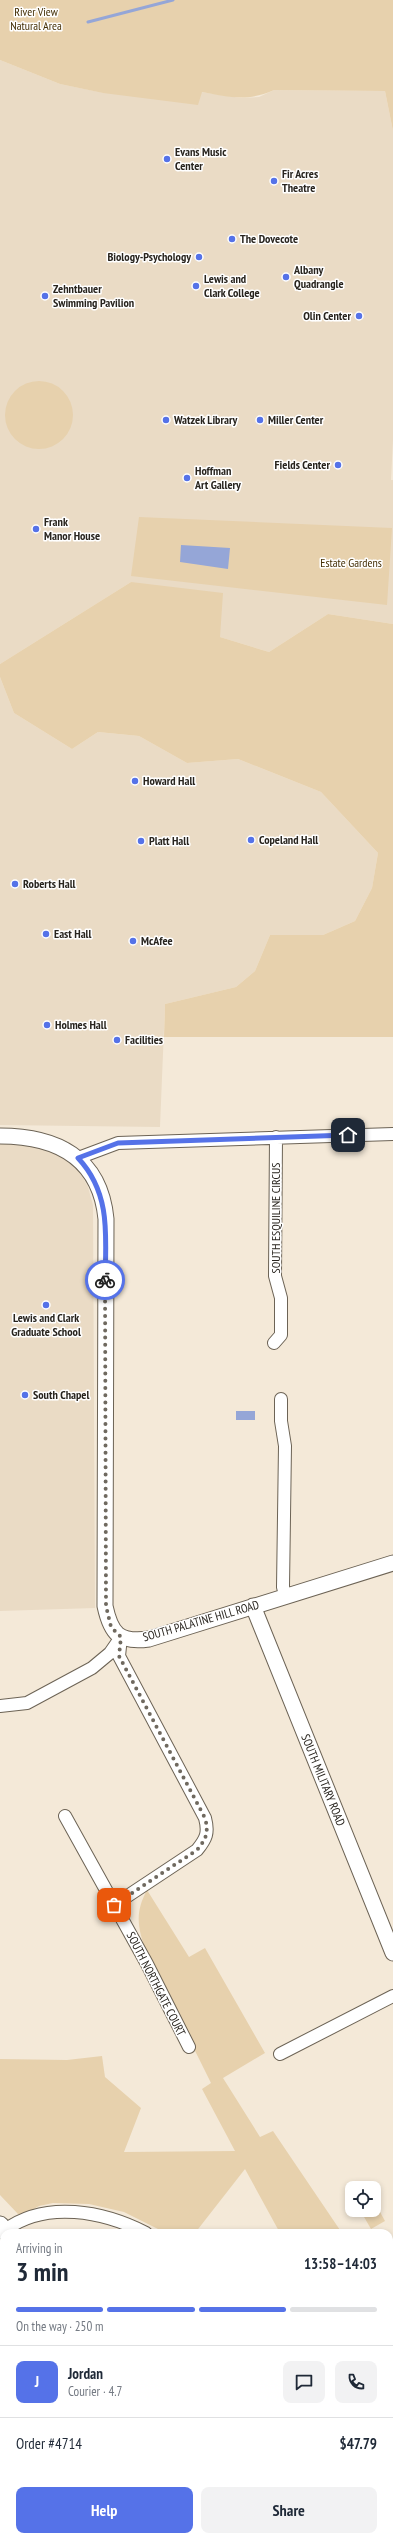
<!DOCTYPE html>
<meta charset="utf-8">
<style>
:root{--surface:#fff;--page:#f2f2f3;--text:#1f2937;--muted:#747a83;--line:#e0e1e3;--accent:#5572e8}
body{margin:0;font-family:"PT Sans Narrow",sans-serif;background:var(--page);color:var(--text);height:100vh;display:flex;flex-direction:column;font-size:15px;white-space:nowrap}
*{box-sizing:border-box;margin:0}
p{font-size:13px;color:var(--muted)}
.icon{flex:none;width:22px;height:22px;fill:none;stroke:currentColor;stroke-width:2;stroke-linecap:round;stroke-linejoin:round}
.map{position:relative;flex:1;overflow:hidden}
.panel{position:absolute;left:0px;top:2229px;width:393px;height:312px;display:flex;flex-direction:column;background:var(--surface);border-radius:12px 12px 0 0;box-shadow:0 2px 6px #0003}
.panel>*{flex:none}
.buttons{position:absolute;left:345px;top:2181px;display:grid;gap:8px}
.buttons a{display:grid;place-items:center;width:36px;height:36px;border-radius:8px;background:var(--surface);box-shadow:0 2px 6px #0003;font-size:20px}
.pin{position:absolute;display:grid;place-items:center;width:34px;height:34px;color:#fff;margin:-17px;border-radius:8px;box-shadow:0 2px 6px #0006}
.courier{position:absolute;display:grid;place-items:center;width:40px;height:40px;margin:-20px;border:3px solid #5572e8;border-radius:50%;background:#fff;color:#222;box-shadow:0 1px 5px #0007}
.summary em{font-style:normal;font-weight:600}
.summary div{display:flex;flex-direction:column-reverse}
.summary{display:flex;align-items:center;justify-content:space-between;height:68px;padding:0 16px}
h1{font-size:26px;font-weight:600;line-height:30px}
.bar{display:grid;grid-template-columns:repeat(4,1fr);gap:6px 4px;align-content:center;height:48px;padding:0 16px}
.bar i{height:5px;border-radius:3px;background:var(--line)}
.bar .on{background:var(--accent)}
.bar p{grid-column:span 4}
.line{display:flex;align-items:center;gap:10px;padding:0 16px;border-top:1px solid var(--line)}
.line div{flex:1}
.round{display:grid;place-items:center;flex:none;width:42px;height:42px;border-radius:8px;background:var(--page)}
.action{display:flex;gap:8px;margin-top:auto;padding:8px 16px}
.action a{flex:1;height:46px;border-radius:8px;background:var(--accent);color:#fff;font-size:16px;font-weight:600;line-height:46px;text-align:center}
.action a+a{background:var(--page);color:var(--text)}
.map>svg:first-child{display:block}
.built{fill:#eadbc5}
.green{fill:#e7d1ad}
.water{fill:#95a6d7}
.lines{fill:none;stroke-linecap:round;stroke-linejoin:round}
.stream{stroke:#95a6d7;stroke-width:3}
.minor-casing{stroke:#6c6355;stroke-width:14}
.tertiary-casing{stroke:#6c6355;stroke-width:17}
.secondary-casing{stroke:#6c6355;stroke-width:19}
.minor{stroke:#fff;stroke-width:12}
.tertiary{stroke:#fff;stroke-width:15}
.secondary{stroke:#fff;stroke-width:17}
.done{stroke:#6f695f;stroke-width:4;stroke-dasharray:0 7.2}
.route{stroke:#5572e8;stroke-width:5}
.poi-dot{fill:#5572e8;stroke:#fff;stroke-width:1.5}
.labels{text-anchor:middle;stroke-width:3;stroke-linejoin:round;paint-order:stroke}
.park-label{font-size:12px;fill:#442f05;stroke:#fff}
.poi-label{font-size:12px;font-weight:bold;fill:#28241e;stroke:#fff;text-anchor:start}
.street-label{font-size:12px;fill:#28241e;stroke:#fff}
</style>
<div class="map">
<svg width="393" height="2541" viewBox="0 0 393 2541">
<rect width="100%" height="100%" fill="#f4e9d8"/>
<path class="built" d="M0,60L60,84L104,93L201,92L241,98L259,97L274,90L385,91L393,131V440L391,480H393V624L328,614L269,652L220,637L131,582L0,664Z
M0,677L14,713L72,749L98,732L139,736L187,763L238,759L321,792L378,853L372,888L355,921L323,935H270L255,971L236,987L165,1004L160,1127L0,1125Z
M0,1143H26L61,1154L77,1167L88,1187L93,1205L95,1608L0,1611Z"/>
<path class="green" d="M0,0H393V131L385,91L274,90C247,102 229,97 202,92L198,105L103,93L60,84L0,60Z
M5 415a34 34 0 1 1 68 0a34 34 0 1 1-68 0Z
M139,517L392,528L387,605L131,576Z
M131,582L223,593L220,637L269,652L328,614L393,624V1037H164L165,1004L236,987L255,971L270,935H323L355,921L372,888L378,853L321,792L238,759L187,763L139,736L98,732L72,749L14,713L0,677V664Z
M147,1890L189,1957L205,1948L265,2053L223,2078L260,2137L273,2131L342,2233H280L245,2169L195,2233H166L124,2212L89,2204L53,2203L39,2206L25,2214H18L0,2195V2059L67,2060L102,2056L105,2077L141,2108L124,2152L235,2151L202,2089L211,2083L147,1954C138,1929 134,1914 147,1890Z
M374,2201L385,2221L371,2229L360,2210H374Z
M0,2239L4,2244V2537H196L197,2541H0Z
M215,2537H372L373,2541H216Z"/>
<path class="water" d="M181,545L230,548L228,569L180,562Z
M236,1411H255V1420H236Z"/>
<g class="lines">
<path class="stream" d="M88,22L173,0"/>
<g class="minor-casing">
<path id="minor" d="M78,1158L118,1143L393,1134
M274,1343L281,1335V1298L275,1276L276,1137
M281,1399V1421L285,1446L283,1587L285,1595
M0,1706L27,1703L92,1668L110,1653L119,1640
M65,1816L147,1964L189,2047
M114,1905L197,1850C206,1839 209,1833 205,1818L119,1656L121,1637
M280,2054L393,1996
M5,2230C46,2200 103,2211 146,2233
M389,2370L393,2374"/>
</g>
<g class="tertiary-casing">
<path id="tertiary" d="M0,1136C56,1136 100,1157 106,1219L105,1606C111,1634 119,1643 149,1639L393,1563
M253,1606L393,1953"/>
</g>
<g class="secondary-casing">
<path id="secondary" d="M0,2225L7,2233
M205,2537L206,2541"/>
</g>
<use href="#minor" class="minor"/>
<use href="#tertiary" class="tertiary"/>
<use href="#secondary" class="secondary"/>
</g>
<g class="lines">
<path class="done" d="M105,1280L106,1606L111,1627L121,1637L119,1656L205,1818C209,1833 206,1839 197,1850L114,1905"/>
<path class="route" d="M105,1280C106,1236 111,1193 78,1158L118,1143L348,1135"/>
</g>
<g class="poi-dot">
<circle cx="167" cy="159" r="4"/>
<circle cx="274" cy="181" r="4"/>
<circle cx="232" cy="239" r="4"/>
<circle cx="199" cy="257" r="4"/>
<circle cx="286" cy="277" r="4"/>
<circle cx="196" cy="286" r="4"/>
<circle cx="45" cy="296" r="4"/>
<circle cx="359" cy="316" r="4"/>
<circle cx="166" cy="420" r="4"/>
<circle cx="260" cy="420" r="4"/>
<circle cx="338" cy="465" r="4"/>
<circle cx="187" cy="478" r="4"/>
<circle cx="36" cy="529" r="4"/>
<circle cx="135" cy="781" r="4"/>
<circle cx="251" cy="840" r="4"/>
<circle cx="141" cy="841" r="4"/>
<circle cx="15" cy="884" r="4"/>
<circle cx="46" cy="934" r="4"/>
<circle cx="133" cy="941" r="4"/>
<circle cx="47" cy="1025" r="4"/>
<circle cx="117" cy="1040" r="4"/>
<circle cx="46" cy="1305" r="4"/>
<circle cx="25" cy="1395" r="4"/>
</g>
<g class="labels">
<g class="park-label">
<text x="36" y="16">River View<tspan x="36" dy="14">Natural Area</tspan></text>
<text x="351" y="567">Estate Gardens</text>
</g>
<g class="poi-label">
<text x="175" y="156">Evans Music<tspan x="175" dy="14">Center</tspan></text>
<text x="282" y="178">Fir Acres<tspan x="282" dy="14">Theatre</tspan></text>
<text x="240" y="243">The Dovecote</text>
<text x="191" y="261" text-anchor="end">Biology-Psychology</text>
<text x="294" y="274">Albany<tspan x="294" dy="14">Quadrangle</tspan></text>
<text x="204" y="283">Lewis and<tspan x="204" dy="14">Clark College</tspan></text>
<text x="53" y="293">Zehntbauer<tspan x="53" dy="14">Swimming Pavilion</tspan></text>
<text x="351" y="320" text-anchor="end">Olin Center</text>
<text x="174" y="424">Watzek Library</text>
<text x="268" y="424">Miller Center</text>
<text x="330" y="469" text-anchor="end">Fields Center</text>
<text x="195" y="475">Hoffman<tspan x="195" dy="14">Art Gallery</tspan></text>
<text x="44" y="526">Frank<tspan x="44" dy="14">Manor House</tspan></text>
<text x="143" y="785">Howard Hall</text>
<text x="259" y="844">Copeland Hall</text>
<text x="149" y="845">Platt Hall</text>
<text x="23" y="888">Roberts Hall</text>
<text x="54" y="938">East Hall</text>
<text x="141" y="945">McAfee</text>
<text x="55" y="1029">Holmes Hall</text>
<text x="125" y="1044">Facilities</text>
<text x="46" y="1322" text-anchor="middle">Lewis and Clark<tspan x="46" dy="14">Graduate School</tspan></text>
<text x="33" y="1399">South Chapel</text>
</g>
<g class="street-label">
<text transform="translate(276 1218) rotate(-90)" y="4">SOUTH ESQUILINE CIRCUS</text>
<text transform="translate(201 1621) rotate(-16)" y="4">SOUTH PALATINE HILL ROAD</text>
<text transform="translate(323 1780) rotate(68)" y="4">SOUTH MILITARY ROAD</text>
<text transform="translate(156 1984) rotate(63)" y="4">SOUTH NORTHGATE COURT</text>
</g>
</g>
</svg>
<div class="buttons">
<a><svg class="icon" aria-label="locate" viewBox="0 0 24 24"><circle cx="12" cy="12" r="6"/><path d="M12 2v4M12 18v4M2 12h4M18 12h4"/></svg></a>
</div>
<div class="pin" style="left:114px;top:1905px;background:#ea580c"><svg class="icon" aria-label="bag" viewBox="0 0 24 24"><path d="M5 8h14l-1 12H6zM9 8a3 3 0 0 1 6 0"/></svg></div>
<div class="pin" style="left:348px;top:1135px;background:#1f2937"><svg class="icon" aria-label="home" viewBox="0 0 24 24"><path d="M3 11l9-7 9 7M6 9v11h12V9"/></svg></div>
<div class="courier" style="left:105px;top:1280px"><svg class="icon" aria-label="bike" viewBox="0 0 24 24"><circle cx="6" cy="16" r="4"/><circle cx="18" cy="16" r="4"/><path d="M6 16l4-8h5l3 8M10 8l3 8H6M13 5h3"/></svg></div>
<section class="panel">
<div class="summary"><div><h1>3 min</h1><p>Arriving in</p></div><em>13:58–14:03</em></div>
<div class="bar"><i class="on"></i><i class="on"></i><i class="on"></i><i></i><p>On the way · 250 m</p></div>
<div class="line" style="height:72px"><b class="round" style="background:var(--accent);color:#fff">J</b><div><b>Jordan</b><p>Courier · 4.7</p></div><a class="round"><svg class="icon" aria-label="chat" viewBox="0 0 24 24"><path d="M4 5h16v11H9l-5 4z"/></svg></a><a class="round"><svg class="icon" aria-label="phone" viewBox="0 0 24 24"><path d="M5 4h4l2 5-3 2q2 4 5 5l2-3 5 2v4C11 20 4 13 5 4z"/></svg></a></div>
<div class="line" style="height:52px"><div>Order #4714</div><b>$47.79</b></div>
<div class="action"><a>Help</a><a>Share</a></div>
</section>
</div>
